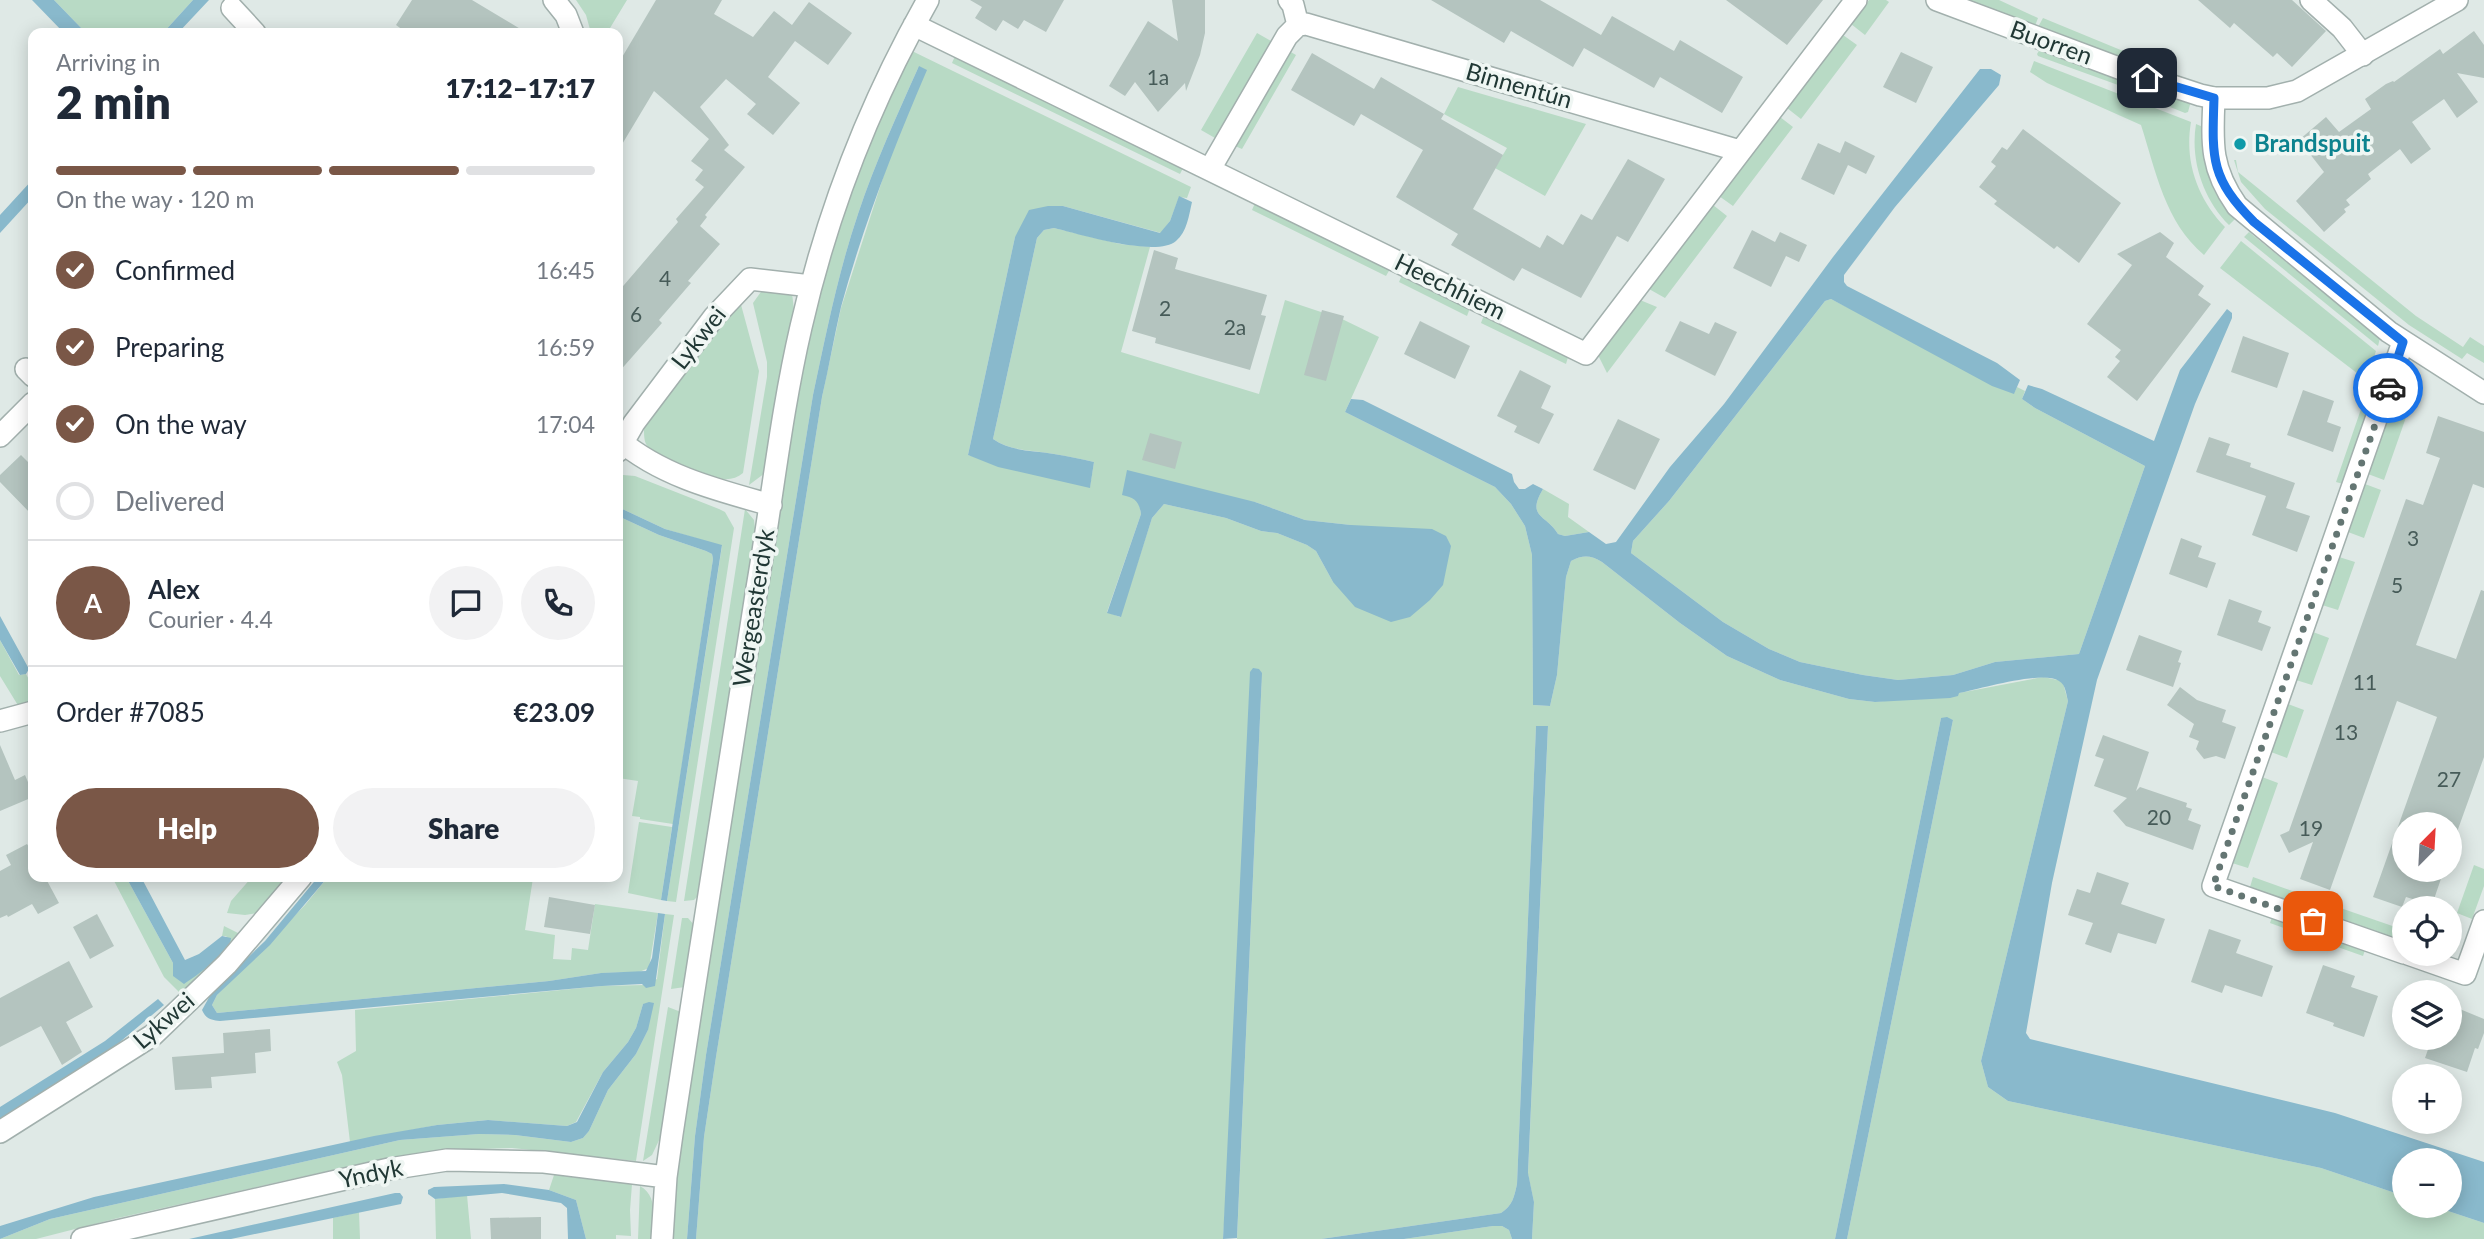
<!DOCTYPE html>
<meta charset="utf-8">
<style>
:root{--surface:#fff;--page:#f2f2f3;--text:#1f2937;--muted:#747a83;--line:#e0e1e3;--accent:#7a5747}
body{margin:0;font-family:Lato,sans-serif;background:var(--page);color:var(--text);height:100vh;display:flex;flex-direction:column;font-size:26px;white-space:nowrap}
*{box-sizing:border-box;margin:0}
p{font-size:23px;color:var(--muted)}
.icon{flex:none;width:38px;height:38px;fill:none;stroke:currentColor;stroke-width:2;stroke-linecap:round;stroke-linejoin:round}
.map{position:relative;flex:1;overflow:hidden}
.side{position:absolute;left:28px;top:28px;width:595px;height:854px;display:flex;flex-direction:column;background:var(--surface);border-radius:14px;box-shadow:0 4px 18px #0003}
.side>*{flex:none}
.needle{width:46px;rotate:24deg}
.controls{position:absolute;left:2392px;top:812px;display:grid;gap:14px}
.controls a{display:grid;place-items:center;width:70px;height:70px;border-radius:50%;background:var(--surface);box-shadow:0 4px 18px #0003;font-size:35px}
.pin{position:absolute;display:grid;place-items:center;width:60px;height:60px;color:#fff;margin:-30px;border-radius:14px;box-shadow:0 4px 10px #0006}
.courier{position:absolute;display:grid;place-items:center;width:70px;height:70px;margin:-35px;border:5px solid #1a73e8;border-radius:50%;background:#fff;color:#222;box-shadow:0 2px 9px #0007}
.head em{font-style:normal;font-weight:800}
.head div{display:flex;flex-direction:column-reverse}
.head{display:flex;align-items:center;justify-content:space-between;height:119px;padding:0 28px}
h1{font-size:46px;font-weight:800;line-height:52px}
.bar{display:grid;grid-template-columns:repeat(4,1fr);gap:10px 7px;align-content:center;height:84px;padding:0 28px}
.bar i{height:9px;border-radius:5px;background:var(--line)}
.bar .on{background:var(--accent)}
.bar p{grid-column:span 4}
.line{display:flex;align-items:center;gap:18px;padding:0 28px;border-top:2px solid var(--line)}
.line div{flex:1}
.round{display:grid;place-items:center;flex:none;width:74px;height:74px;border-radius:37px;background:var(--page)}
ol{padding:0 28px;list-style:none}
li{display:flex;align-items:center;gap:21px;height:77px}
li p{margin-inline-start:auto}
li .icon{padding:7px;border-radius:50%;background:var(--accent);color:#fff;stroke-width:4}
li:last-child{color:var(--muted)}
li i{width:38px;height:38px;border:4px solid var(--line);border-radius:50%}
.primary-button{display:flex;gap:14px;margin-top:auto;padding:14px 28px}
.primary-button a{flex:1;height:80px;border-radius:42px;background:var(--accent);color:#fff;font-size:28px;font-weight:800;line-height:80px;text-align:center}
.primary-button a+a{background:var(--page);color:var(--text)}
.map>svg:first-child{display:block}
.green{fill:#b8dac5;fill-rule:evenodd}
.water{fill:#89b9cc}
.building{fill:#b4c4bf}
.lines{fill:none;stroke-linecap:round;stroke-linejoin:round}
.minor-casing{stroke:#a2b0ad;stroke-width:24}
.tertiary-casing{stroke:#a2b0ad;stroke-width:24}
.minor{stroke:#fff;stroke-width:21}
.tertiary{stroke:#fff;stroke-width:21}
.done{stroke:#647673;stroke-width:7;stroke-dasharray:0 12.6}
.route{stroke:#1a73e8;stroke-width:9}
.culture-dot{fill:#0f9aa8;stroke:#eff6f3;stroke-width:2.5}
.labels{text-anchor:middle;stroke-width:7;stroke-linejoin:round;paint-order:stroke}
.number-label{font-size:21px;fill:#465b58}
.street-label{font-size:24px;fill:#213835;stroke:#eff6f3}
.culture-label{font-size:24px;font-weight:bold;fill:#0d838f;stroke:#eff6f3;text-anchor:start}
</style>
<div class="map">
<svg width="2484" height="1239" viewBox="0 0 2484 1239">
<rect width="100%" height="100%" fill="#dfe9e6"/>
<path class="green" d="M54,0H193L163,33H86Z
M576,0H627L607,33H591L586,15Z
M1869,0H1886L1889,2L1865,35L1851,24Z
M1961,0H1999L2038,18L2035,26Z
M2043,18L2128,53L2126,61L2038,27Z
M1257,33L1271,41L1215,138L1201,130Z
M1843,35L1857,45L1801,119L1787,108Z
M2040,49L2120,79L2118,85L2038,56L2037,54Z
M912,51L1191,187L1187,198L1179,197L1170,221L1161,233L1063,206L1015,237L968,455L1090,487L1094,462C1081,459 1067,456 1054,454C1032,450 1013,452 993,439L1037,238L1044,230L1054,228L1120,244L1150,247L1121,352L1259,394L1285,300L1342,319L1379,337L1345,412L1495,487L1511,504L1525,526L1532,555L1533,705L1550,706L1557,675L1566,577L1571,561C1583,555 1590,555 1602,562L1680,623L1727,656L1780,680L1849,699L1875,702L1959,693L2043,677L2058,680L2063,683L2068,701L1981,1061L1988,1087L2008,1101L2321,1168L2404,1196V1206H2433L2484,1223V1239H1847L1953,720L1941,718L1835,1239H1532L1534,1202L1528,1174L1548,727L1536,726L1517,1184C1514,1197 1513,1205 1501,1213L1321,1239H1237L1262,673L1223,1239H696L704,1137L716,1057L822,397L841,308L919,66C897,115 875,163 858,214C838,273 826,334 813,395L706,1055L695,1136L687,1239H673L675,1195L684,1122C708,962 733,801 758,641C785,473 804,299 869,140C881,110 898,80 912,51ZM1134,497L1255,502L1305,520L1351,525L1333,582L1316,551L1307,545L1277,533L1261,531L1226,518L1164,504L1152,518L1120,617L1107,612L1141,514L1139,503Z
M1289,51L1296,55L1242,149L1235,146Z
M955,56L1183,168L1180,174L952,63Z
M2034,61L2191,122C2184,162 2198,199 2225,227L2204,255C2165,222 2156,172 2141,125L2047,83L2030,72Z
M2122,80L2191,101L2188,112L2185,113L2120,87Z
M1458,87L1586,124L1545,196L1495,168L1507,148L1444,114Z
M1780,117L1793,127L1733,206L1719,196Z
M2196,124L2203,127C2202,163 2209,193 2235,219L2229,225C2203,199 2190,160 2196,124Z
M2234,160H2236L2238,172L2416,316L2463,347L2470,337L2484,346V363L2467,353L2462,359L2409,325L2265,209L2241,182Z
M1255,203L1390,269L1386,276L1252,210Z
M1713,205L1727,216L1665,298L1649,289Z
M2249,232L2380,338L2378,346L2244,237Z
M2241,241L2376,351L2366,380L2220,268Z
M1402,275L1470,308L1467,316L1399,282Z
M763,289L792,293L794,310L765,473L749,485L767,377V362L753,303Z
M1831,299L2014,393L2017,387L2025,391L2022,399L2035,408L2145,466L2079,654L1995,662L1953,675L1898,680L1863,675L1800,662L1769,649L1723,622L1631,553L1633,541L1669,501L1825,301Z
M1640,300L1657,307L1607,373L1598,355Z
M740,301L759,371L743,473C737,478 730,480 722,479C706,477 653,458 646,444C644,440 644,433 644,428L715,330Z
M1484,315L1568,357L1566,364L1481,323Z
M2401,381L2417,386L2384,480L2368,474Z
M2361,409L2368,412L2343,484L2336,482Z
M623,475L635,476L719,509L725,512L734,528L676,902L667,901L722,546L665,529L618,507V478Z
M2365,484L2381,490L2364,538L2348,532Z
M1543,489L1569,504L1568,517L1589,532L1565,536L1558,534C1546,514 1526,518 1543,489Z
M745,509L754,520L756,537L698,896L694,900L684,901Z
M618,516L659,535L706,551L712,554L713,559L673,824L640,819V817L632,816L638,781L618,778Z
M2339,557L2355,562L2338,610L2322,605Z
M2313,632L2329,638L2312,685L2296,680Z
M0,640L19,675L26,674L33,687V703L19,707L0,676Z
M2288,704L2304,710L2287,758L2271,752Z
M2262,777L2278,783L2248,868L2232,863Z
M639,822L672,827L661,900L628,893Z
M2474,865L2484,869V886L2472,919L2457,913Z
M112,877H126L173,963L174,971L227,936H222L224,926L240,934L185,998L164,977Z
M252,877H295L258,913L245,915L227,913L231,901Z
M328,877H552L551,880L533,878L525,930L555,935L553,959L571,960L572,948L588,950L595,904L658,913L649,968L639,972L601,973L549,981L217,1013L212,1005L217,995L305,905Z
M2253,877L2315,899L2311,909L2250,887Z
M2326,903L2404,930V941L2322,912Z
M665,914L674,915L636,1161L512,1148L446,1150L382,1159L118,1218L36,1239H0L50,1219L400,1140L479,1134L515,1135L571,1142L583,1138L589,1131L608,1090L636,1054L648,1030L643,1004L636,1028L628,1042L603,1072L576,1122L567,1126L487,1120L437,1125L350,1142L342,1075L337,1062L356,1051L355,1010L602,986L645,985L657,979Z
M2272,917L2365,950L2363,956L2270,923Z
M682,918H688L695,926L685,987L671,989Z
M668,1007L681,1012L662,1134L652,1155L643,1161Z
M554,1175L632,1184L630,1210L631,1236L616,1235V1239H586L576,1200L549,1190Z
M640,1186C659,1197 653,1219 652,1239H638Z
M467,1195L471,1239H436L435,1199Z
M359,1212L360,1239H333V1218Z
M1493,1226H1502L1509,1230L1512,1239H1404Z"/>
<path class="water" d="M32,0H54L86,33H64Z
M193,0H209L178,33H163Z
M919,66L927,70C894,147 863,226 841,307C834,337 829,367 822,397L716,1057L704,1137L696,1239H687L695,1136L706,1055L813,395C826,334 838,273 858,214C875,163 897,115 919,66Z
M1980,69H1991L2001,75L1999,85L1895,207L1844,275V282L1847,286L1997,363L2020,380L2014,394L1992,386L1831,299L1825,301L1669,501L1633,541L1631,553L1723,622L1769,649L1800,662L1863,675L1898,680L1953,675L1995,662L2079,654L2145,466L2035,408L2022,399L2028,385L2042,389L2154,441L2180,370L2227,309L2232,313V318L2195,404L2097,680L2052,883L2026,1033L2030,1039L2335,1113L2484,1162V1223L2433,1206H2450V1160H2404V1196L2321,1168L2008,1101L1988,1087L1981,1061L2068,701C2066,694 2066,685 2059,681C2042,670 1980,689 1959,693L1958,696L1950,698L1875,702L1849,699L1780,680L1727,656L1680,623L1602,562C1590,555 1583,555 1571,561L1566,577L1557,675L1550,706L1533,705L1532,555L1525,526L1511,504L1495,487L1345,412L1351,399L1363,400L1512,474L1514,482L1519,489H1525L1533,484L1543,489C1526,518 1546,514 1558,534L1565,536L1589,532L1606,544L1616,542L1670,467L1724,404L1833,257Z
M33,179V197L0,233V215Z
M1179,196L1192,202C1189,215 1187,232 1176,241C1157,258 1079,234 1054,228L1044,230L1037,238L993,439C1012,452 1032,450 1054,454C1068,456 1081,459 1094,462L1090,488L998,467L968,455L1015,237L1029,210L1048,206H1063L1160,233L1170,221Z
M1127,470L1255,502L1305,520L1351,525L1432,529L1446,536L1451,546L1443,585L1430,600L1410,617L1391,622L1355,607L1333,582L1316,551L1307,545L1277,533L1261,531L1226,518L1164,504L1152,518L1121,617L1107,613L1141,514C1139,501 1135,498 1122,495Z
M618,507L665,529L722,545L667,901L661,900L713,559L712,554L706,551L659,535L618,516Z
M0,616L29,669L26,674L20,675L0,640Z
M1253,668L1259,669L1262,673L1237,1238L1223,1239L1250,672Z
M1947,717L1953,720L1847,1239H1835L1941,718Z
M1536,726H1548L1528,1173L1534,1202L1532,1239H1512L1509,1230L1502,1226H1493L1404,1239H1321L1501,1213C1513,1205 1514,1197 1517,1184Z
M126,877H141L185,960L199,954L222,936L231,938C231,952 196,976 184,984L173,976V963Z
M318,877H328L270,945L217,995L212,1005L217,1013L549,981L601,973L646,971L652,958L658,913L665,914L655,986L646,988L642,984L602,986L220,1021C211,1020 206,1019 202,1010L212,992L265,941Z
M158,999L164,1005L108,1052L0,1119V1107L105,1041Z
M649,1002L654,1003L648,1030L636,1054L608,1090L589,1131L583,1138L571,1142L515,1135L479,1134L400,1140L50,1219L0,1239V1226L94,1197L374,1136L437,1125L488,1120L567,1126L577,1122L603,1072L628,1042L636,1028L643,1004Z
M504,1184L549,1190L576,1200L586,1239H568L567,1208L561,1203L502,1193L435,1199L428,1194V1190L434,1187Z
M395,1193H400L403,1197L401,1204L231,1239H189Z"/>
<path class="building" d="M412,0H472L527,33H407L396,25Z
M656,0H722L714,14L753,37L774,11L792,25L809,2L852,33L828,65L795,41L768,77L800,103L773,135L747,114L756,104L726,79L700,107L729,145L724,150L745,167L705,215L707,217L700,226L720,244L688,281L691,283L659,320L662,323L618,373V292L678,222L676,219L704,187L695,180L703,170L691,161L709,139L654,91L618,151V64Z
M970,0H1064L1046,32L1024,20L1018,29L1003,20L996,31L975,18L982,7Z
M1172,0H1205V33L1200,55L1186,91L1185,83L1158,112L1135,82L1125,96L1109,86L1148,21L1178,41Z
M1431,0H1540L1601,35L1612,16L1674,51L1680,40L1743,77L1722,113L1660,77L1654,88L1584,48L1573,67L1511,31L1504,43Z
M1726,0H1823L1787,45Z
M2198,0H2292L2326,31L2292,67L2277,53L2273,57L2234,23L2230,28Z
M2474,31L2484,45V78L2457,73L2478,102L2457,118L2444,99L2412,122L2431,149L2411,164L2400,149L2368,174L2371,179L2346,200L2350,205L2344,209L2346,212L2324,232L2296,201L2324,172L2299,140L2326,117L2339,132L2371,109L2365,99L2386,84L2393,81L2394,82L2440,49L2443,54Z
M1901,52L1933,67L1916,103L1883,87Z
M1312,53L1374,89L1381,77L1444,114L1441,119L1503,155L1473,209L1540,248L1547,235L1563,245L1581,214L1592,220L1628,159L1665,179L1628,242L1617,236L1581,298L1522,268L1514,281L1451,245L1458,234L1396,197L1423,150L1361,114L1354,126L1291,90Z
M2023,129L2121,203L2079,263L2057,246L2054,249L1994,204L1997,201L1979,187L1996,166L1991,162L2002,147L2007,150Z
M1845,141L1875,156L1866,174L1848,165L1834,195L1801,179L1818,143L1840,153Z
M1752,230L1775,242L1780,232L1807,245L1799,262L1786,256L1771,287L1733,268Z
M2160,232L2174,243L2166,257L2204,286L2198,295L2211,304L2137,401L2107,377L2120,361L2115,357L2121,350L2087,324L2132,265L2117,254Z
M1154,250L1178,258L1175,269L1267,295L1261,315L1266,316L1250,370L1155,343L1156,338L1132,331Z
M1322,310L1344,316L1326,381L1304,375Z
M1420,321L1470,346L1455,379L1404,354Z
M1680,321L1709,334L1715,322L1737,332L1715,376L1665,351Z
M2243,336L2289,353L2277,388L2231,372Z
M1520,370L1551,386L1541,408L1554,414L1539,444L1514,432L1517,426L1497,416Z
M2303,390L2334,401L2327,422L2341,427L2333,452L2287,435Z
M2438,416L2484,432V488L2473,484L2416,645L2456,659L2481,590L2484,591V757L2457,832L2450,830V824H2404V870H2444L2432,905L2406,897L2402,907L2373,897L2437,717L2397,701L2330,890L2300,879L2313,842L2289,853L2280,835L2289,831L2406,499L2423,505L2440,458L2426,453Z
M1618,419L1660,439L1635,490L1593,470Z
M1150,433L1182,442L1175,469L1142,460Z
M2209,437L2230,444L2226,455L2251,463L2250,467L2295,483L2286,508L2310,516L2297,552L2252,535L2266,496L2196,472Z
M21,455L33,467V516L0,482V475Z
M2181,538L2202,546L2198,557L2216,563L2207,588L2169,574Z
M2229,599L2262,611L2258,622L2271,627L2262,651L2217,635Z
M2139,635L2182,651L2178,662L2181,663L2173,687L2126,670Z
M2180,687L2197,700L2226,710L2222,722L2236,727L2225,759L2216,756L2204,759L2196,749L2199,741L2189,737L2194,724L2167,705Z
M2103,735L2149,752L2136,791L2140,787L2187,803L2186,807L2192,809L2188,820L2201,825L2193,850L2126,826L2113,811L2127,798L2094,786L2104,759L2095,756Z
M0,745L15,780L25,775L33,794V797L0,811Z
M27,844L33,853V877H45L59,903L38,914L32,904L8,917L7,915L0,918V871L11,865L6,855Z
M2097,872L2129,883L2121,904L2165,919L2156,944L2118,933L2111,953L2085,944L2093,923L2068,915L2077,889L2090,893Z
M549,897L595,905L590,934L544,927Z
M97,914L114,946L90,959L73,927Z
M2209,929L2241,940L2236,953L2273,966L2262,997L2225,985L2222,993L2191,982Z
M69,961L93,1007L66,1022L82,1052L62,1065L41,1026L0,1047V998Z
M2323,965L2355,976L2351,987L2378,996L2364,1037L2333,1026L2334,1023L2306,1013Z
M2450,1005L2484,1019V1033L2478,1049L2475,1048L2467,1072L2425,1058L2432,1038H2450Z
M270,1029L271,1051L255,1053L256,1073L211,1077L212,1088L175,1090L172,1057L224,1053L223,1033Z
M541,1217V1239H491L490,1218Z"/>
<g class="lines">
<g class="minor-casing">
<path id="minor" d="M554,0L566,15L573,33
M1289,0L1293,5L1298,25
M2311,0L2342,28L2363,55
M232,8L255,33
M914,25L1586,354L1856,0
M2214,98C2212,143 2210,168 2237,206L2389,332L2484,393
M1210,169L1287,36L1298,25L1306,24L1740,151
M2403,342L2213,886L2404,953
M26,369L33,376
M0,436L33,403
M618,439C661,476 717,490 771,505
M618,451L634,423L714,317L750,279L811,286
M0,721L33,712
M2408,954L2465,974L2484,921
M0,1132L153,1035L227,964L301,877
M82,1239L389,1169L447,1160L544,1162L666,1177
M662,1239L666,1177L672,1134C700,952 727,770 757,588C772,501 781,413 801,327C827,213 870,102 928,0"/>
</g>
<g class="tertiary-casing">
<path id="tertiary" d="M1937,0L2124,70L2200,95L2214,98H2268L2297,91L2457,0"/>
</g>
<use href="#minor" class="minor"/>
<use href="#tertiary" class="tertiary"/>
</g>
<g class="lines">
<path class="done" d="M2313,921L2213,886L2388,388"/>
<path class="route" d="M2147,78L2214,98C2212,158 2210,178 2254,222L2403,342L2388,388"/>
</g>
<circle class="culture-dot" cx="2240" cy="144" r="7"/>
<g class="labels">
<g class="number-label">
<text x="1158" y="85">1a</text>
<text x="665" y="286">4</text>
<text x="1165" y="316">2</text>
<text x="636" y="322">6</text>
<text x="1235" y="335">2a</text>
<text x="2413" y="546">3</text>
<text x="2397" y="593">5</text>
<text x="2365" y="690">11</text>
<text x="2346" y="740">13</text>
<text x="2449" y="787">27</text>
<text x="2159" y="825">20</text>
<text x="2311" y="836">19</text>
</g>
<g class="street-label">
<text transform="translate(2051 43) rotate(20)" y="8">Buorren</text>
<text transform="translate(1519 86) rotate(16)" y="8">Binnentún</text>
<text transform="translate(1450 287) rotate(26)" y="8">Heechhiem</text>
<text transform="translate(699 338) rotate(-52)" y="8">Lykwei</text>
<text transform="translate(754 608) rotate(-81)" y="8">Wergeasterdyk</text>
<text transform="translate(164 1021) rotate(-41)" y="8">Lykwei</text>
<text transform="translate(371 1174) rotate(-12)" y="8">Yndyk</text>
</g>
<g class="culture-label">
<text x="2254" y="152">Brandspuit</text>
</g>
</g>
</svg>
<div class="controls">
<a><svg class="needle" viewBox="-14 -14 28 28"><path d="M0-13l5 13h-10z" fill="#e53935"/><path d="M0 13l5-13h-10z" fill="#747a83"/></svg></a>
<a><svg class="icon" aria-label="locate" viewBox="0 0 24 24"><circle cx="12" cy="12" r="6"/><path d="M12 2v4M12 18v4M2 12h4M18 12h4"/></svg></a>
<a><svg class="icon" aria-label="layers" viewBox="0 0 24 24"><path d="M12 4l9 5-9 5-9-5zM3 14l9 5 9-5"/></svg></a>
<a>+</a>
<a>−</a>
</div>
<div class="pin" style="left:2313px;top:921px;background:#ea580c"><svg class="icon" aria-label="bag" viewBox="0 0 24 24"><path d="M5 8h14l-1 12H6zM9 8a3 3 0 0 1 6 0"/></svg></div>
<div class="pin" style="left:2147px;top:78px;background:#1f2937"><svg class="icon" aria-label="home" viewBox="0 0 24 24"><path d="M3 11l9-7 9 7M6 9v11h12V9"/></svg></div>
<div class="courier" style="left:2388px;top:388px"><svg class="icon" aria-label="car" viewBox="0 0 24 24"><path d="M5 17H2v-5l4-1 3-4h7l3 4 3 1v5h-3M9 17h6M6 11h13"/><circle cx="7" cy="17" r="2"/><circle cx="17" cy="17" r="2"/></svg></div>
<section class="side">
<div class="head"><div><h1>2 min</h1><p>Arriving in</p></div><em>17:12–17:17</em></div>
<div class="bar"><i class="on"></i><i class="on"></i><i class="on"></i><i></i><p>On the way · 120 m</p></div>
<ol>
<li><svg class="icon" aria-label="check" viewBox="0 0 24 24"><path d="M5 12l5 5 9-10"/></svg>Confirmed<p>16:45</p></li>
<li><svg class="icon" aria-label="check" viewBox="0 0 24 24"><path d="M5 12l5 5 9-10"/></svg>Preparing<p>16:59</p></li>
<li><svg class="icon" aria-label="check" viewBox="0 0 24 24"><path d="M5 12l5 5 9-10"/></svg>On the way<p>17:04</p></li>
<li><i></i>Delivered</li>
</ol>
<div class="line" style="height:126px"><b class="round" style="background:var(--accent);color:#fff">A</b><div><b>Alex</b><p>Courier · 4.4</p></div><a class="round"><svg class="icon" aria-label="chat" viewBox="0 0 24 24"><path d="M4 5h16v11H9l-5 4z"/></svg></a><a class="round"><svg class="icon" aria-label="phone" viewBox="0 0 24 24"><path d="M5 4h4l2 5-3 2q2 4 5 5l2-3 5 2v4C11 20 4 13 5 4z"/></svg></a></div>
<div class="line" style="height:91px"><div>Order #7085</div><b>€23.09</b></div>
<div class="primary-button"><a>Help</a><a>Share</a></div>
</section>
</div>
